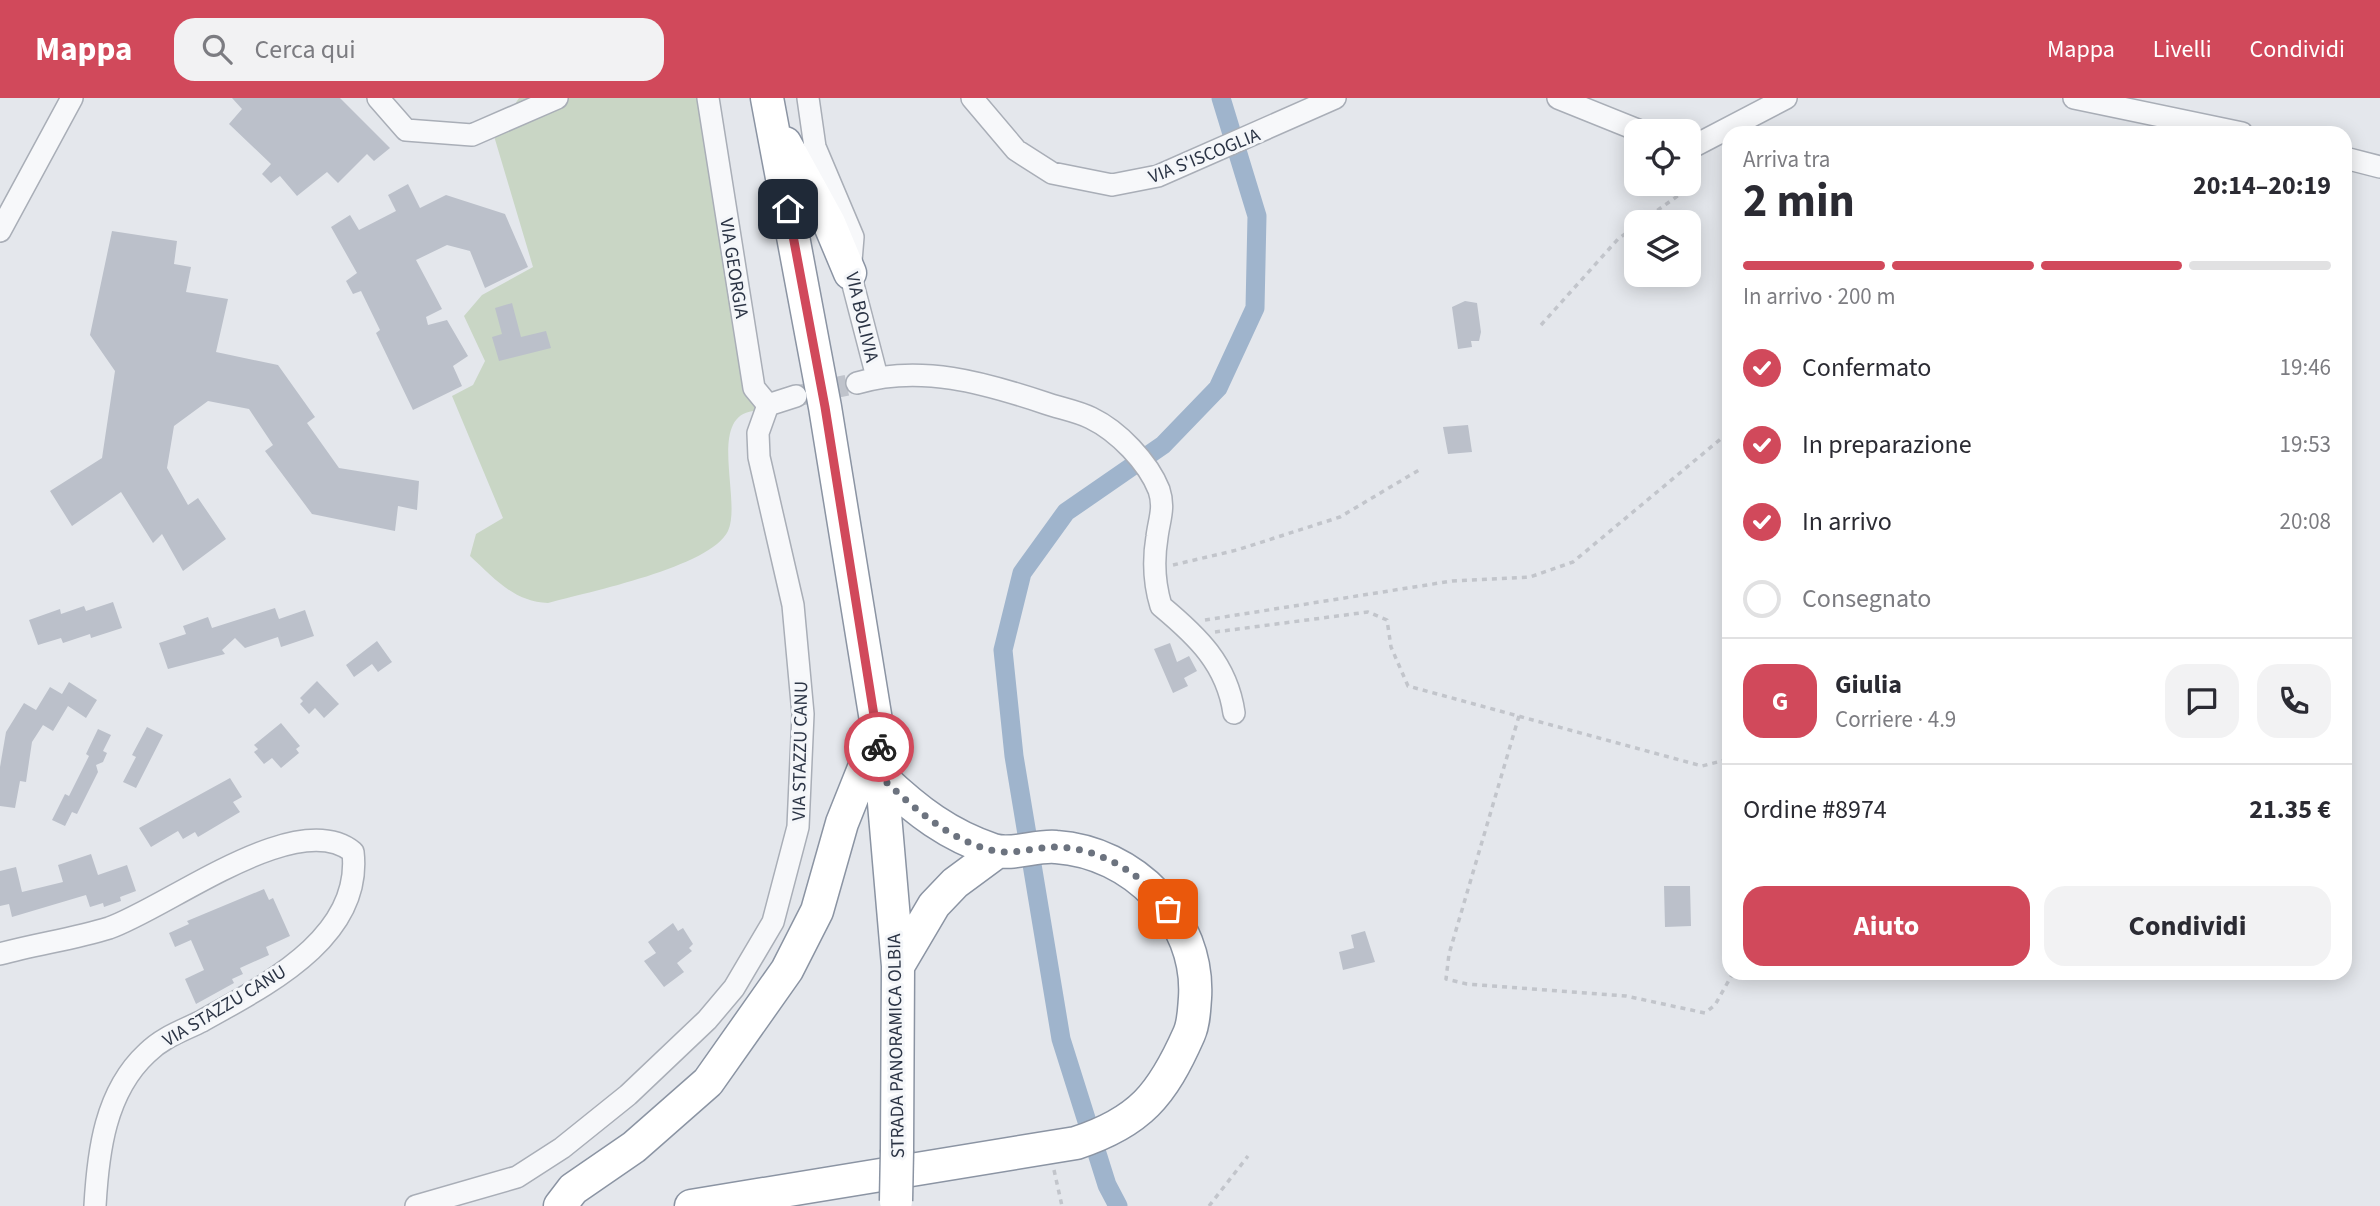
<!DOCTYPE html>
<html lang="it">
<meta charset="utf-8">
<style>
:root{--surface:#fff;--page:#f2f2f3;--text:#2b2b33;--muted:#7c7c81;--line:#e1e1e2;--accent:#d1495b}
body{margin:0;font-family:"Source Sans 3",sans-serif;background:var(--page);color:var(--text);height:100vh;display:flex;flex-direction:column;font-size:26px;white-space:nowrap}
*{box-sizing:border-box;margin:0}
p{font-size:23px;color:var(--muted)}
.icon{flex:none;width:38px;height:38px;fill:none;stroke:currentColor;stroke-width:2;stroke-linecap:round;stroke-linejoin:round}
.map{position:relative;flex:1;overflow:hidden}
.side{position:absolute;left:1722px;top:28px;width:630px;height:854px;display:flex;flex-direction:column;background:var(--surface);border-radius:21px;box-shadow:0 4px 18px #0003}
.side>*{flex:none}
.tools{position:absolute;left:1624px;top:21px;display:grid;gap:14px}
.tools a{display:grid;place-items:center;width:77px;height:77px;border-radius:14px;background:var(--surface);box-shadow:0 4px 18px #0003;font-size:35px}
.pin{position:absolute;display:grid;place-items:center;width:60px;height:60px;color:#fff;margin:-30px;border-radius:14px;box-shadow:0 4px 10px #0006}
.courier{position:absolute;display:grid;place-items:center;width:70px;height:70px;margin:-35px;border:5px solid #d1495b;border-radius:50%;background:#fff;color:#222;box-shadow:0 2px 9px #0007}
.summary em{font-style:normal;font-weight:700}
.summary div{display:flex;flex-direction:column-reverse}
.summary{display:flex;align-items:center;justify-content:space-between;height:119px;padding:0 21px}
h1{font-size:46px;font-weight:700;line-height:52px}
.bar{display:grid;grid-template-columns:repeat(4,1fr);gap:10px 7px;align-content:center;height:84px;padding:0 21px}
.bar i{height:9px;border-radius:5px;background:var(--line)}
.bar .on{background:var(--accent)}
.bar p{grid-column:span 4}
.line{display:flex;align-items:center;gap:18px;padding:0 21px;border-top:2px solid var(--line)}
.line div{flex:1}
.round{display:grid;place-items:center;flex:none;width:74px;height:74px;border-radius:21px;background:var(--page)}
ol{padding:0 21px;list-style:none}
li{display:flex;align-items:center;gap:21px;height:77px}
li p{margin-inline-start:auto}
li .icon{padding:7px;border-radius:50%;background:var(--accent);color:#fff;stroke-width:4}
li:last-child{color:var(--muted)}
li i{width:38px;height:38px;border:4px solid var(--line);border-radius:50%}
.button{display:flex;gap:14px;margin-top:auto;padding:14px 21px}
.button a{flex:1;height:80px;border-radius:21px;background:var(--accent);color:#fff;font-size:28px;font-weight:700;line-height:80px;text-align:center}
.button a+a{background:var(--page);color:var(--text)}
header{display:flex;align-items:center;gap:42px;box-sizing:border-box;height:98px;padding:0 35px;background:var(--accent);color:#fff}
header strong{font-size:33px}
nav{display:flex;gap:38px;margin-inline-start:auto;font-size:24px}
.search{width:490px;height:63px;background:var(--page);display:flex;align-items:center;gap:18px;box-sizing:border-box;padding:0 24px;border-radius:21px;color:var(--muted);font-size:26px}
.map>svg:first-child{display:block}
.green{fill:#c9d6c5}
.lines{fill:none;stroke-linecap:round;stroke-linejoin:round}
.canal{stroke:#9fb4cc;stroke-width:19}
.building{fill:#bbc0ca}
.minor-tunnel{stroke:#bfc3cb;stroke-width:21;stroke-dasharray:21 10;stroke-linecap:butt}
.minor-casing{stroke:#a9aeb7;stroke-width:24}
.highway-casing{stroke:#8b94a3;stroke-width:35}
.path{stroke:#c2c5cb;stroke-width:3.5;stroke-dasharray:5 5;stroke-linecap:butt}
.minor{stroke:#f7f8fa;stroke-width:21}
.highway{stroke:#fff;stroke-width:32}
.highway-bridge-casing{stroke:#8b94a3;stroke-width:35;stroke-linecap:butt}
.highway-bridge{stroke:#fff;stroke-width:32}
.done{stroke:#6c737f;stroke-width:7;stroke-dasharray:0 12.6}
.route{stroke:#d1495b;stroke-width:9}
.labels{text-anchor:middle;stroke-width:6;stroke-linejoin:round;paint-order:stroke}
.street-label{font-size:19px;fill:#2b3445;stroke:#f4f6f9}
</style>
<header>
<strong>Mappa</strong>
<div class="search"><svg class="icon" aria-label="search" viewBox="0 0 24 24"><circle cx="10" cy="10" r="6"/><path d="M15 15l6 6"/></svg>Cerca qui</div>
<nav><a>Mappa</a><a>Livelli</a><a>Condividi</a></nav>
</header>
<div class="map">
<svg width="2380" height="1108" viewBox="0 0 2380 1108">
<rect width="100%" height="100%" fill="#e4e7ec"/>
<path class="green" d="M519,0H697L724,171L755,286L757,318L753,313C707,319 742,403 728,433C711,469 588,494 548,505C514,504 494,480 470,458L476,436L503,420L452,298L473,287L485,263L464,218L482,197L533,169L494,38Z"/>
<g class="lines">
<path class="canal" d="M1118,1108L1107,1087L1061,941L1014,658L1003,552L1022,475L1066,414L1163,347L1218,290L1255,210L1257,118L1221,0"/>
</g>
<path class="building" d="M232,0H340L390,50L374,63L367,56L338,85L327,74L297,98L280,78L271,85L262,76L271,66L229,26L242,11Z
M408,86L420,110L446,97L505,116L528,169L485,190L470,153L447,147L416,162L442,211L426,219L428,227L447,222L468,258L453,268L462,288L413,312L376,235L380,232L361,193L353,196L346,183L357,175L331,129L350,117L359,132L396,113L388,97Z
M112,133L177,143L174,166L191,169L186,194L228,201L216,254L278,267L315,319L307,325L339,370L419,383L417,412L398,408L395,433L312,416L265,353L273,347L249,311L208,303L174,328L167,370L188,407L198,400L226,441L183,473L162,436L153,445L121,394L72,428L50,393L102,360L115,273L90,237Z
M1465,203L1477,205L1481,234L1479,243H1471L1472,249L1458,251L1452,209Z
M512,205L521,239L546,233L551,250L499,263L492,239L502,236L495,210Z
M1468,327L1472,354L1448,356L1443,329Z
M113,504L122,530L91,540L90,536L63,545L61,540L38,547L29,522L60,511L61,516L84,508L86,513Z
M275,510L279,521L305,512L314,538L281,549L278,539L245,550L235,540L222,552L225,556L168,571L159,545L186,536L183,528L208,519L212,530Z
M377,543L392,564L378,574L372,566L354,579L346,567Z
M1170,545L1177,564L1189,558L1197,573L1184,580L1188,588L1173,595L1154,551Z
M317,583L339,606L324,620L315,610L309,616L300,606L303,603L300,600Z
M69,584L97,602L86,620L68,608L53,633L43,627L32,644L26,684L20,683L15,710L0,708V669L6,634L24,605L36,612L50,589L62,596Z
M281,625L300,648L296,651L299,655L281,670L272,660L264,666L254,654L258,651L254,647Z
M147,629L163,637L136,690L123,684L136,659L132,657Z
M98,631L111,637L103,653L107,655L103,664L96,667L98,674L77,716L72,714L65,728L52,722L65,696L69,698L89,658L86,656Z
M230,680L242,699L233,704L240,714L198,739L195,734L183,741L178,733L151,749L139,730Z
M91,756L98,777L127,767L136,793L120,799L121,803L104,809L103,805L90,809L86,797L12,819L9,806L0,808V773L16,769L22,794L63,784L58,767Z
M1664,788H1690L1691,828L1665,829Z
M264,791L269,802L273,800L290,838L266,849L269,857L240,870L243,876L232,881L234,885L196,906L185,881L204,872L191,842L175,849L169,835L189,826L187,823Z
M673,825L678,833L683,830L693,846L689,850L692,853L677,865L684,874L664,889L644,863L656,855L648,844Z
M1365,833L1375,864L1343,872L1339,854L1354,850L1351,837Z"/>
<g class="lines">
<path class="minor-tunnel" d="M796,298L857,285"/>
<g class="minor-casing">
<path id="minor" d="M378,0L406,32L472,37L557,0
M708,0L754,290L768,307L796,298
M808,0L815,49L853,139L850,175L877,279
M972,0L1016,52L1052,75L1112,87L1158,78L1335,0
M1558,0L1640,33
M2074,0L2242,35
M1689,47H1696L1786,0
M2345,60L2380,69
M0,133L72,0
M857,285C920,266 985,285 1045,305C1059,310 1077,313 1091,320C1118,333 1148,364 1159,392C1165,410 1159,422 1157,439C1153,463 1154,485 1161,508C1197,538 1227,566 1234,615
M0,856C36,846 74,841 109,830C167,810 297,708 353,754C363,840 264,888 202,923C182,933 163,939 147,955C105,994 98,1054 95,1108
M416,1108L517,1079L562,1050L628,997L707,922L734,890L773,824L798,729L803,616L793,507L759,359L758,335L768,307"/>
</g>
<g class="highway-casing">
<path id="highway" d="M767,0L825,309L878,635L898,868L897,1052
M785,45L829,125L850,175
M898,868L934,807L955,785L997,754
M560,1108L573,1091L634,1049L708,984L787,872L817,813L842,725L876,640
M691,1108L1076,1045C1140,1024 1162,997 1189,936C1194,925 1194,912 1195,900C1200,821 1133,754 1056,749C1036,747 1012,758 993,752C948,737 917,713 883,681"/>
</g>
<path class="path" d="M1689,80L1694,66
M1641,124L1679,97L1685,86
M1541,227L1618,141L1636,128
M1173,467L1237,452L1340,419L1419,372
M1205,522L1452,483L1530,479L1573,464L1729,334
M1215,534L1368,514L1387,522L1391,549L1408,588L1702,668L1729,661
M1519,618L1449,856L1446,881L1467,886L1626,898L1705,915L1715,907L1733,875
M1054,1072L1062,1108
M1209,1108L1248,1058"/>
<use href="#minor" class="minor"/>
<use href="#highway" class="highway"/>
<g class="highway-bridge-casing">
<path id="highway-bridge" d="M896,1103L897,1052"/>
</g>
<use href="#highway-bridge" class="highway-bridge"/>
</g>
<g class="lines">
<path class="done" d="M879,649L883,681C915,711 950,743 995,753C1013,757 1036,749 1054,749C1099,749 1143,776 1168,811"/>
<path class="route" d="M788,111L825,309L879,649"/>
</g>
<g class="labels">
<g class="street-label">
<text transform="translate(1204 57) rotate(-22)" y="7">VIA S'ISCOGLIA</text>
<text transform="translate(735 170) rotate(81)" y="7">VIA GEORGIA</text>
<text transform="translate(863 219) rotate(77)" y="7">VIA BOLIVIA</text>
<text transform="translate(799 653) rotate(-89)" y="7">VIA STAZZU CANU</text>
<text transform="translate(224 907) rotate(-31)" y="7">VIA STAZZU CANU</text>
<text transform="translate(895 948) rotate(-91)" y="7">STRADA PANORAMICA OLBIA</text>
</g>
</g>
</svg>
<div class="tools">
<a><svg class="icon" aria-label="locate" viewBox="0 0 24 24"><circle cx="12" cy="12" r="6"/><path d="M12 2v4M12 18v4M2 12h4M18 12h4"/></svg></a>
<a><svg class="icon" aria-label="layers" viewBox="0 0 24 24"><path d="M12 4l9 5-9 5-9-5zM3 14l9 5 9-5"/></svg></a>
</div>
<div class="pin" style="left:1168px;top:811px;background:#ea580c"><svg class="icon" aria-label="bag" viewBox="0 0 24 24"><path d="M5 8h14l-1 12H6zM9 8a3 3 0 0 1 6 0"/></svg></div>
<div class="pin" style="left:788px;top:111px;background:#1f2937"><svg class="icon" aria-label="home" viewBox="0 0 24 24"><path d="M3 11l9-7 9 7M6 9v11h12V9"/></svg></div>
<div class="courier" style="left:879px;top:649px"><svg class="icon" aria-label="bike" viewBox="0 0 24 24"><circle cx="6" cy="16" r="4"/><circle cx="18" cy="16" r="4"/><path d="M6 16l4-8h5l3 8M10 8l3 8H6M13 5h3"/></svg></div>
<section class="side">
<div class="summary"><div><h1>2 min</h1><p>Arriva tra</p></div><em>20:14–20:19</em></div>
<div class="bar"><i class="on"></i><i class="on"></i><i class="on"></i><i></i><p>In arrivo · 200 m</p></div>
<ol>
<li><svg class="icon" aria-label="check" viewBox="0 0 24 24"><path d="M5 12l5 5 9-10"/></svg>Confermato<p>19:46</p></li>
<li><svg class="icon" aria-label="check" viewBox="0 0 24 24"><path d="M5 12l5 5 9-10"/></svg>In preparazione<p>19:53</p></li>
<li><svg class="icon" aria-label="check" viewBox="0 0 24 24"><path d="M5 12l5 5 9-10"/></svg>In arrivo<p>20:08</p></li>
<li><i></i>Consegnato</li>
</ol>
<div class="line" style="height:126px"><b class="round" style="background:var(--accent);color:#fff">G</b><div><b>Giulia</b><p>Corriere · 4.9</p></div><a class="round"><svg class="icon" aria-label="chat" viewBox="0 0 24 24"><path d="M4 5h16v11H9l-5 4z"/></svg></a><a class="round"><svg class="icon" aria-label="phone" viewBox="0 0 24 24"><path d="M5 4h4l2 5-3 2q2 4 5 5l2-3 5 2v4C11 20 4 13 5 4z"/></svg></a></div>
<div class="line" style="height:91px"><div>Ordine #8974</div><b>21.35 €</b></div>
<div class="button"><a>Aiuto</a><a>Condividi</a></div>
</section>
</div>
